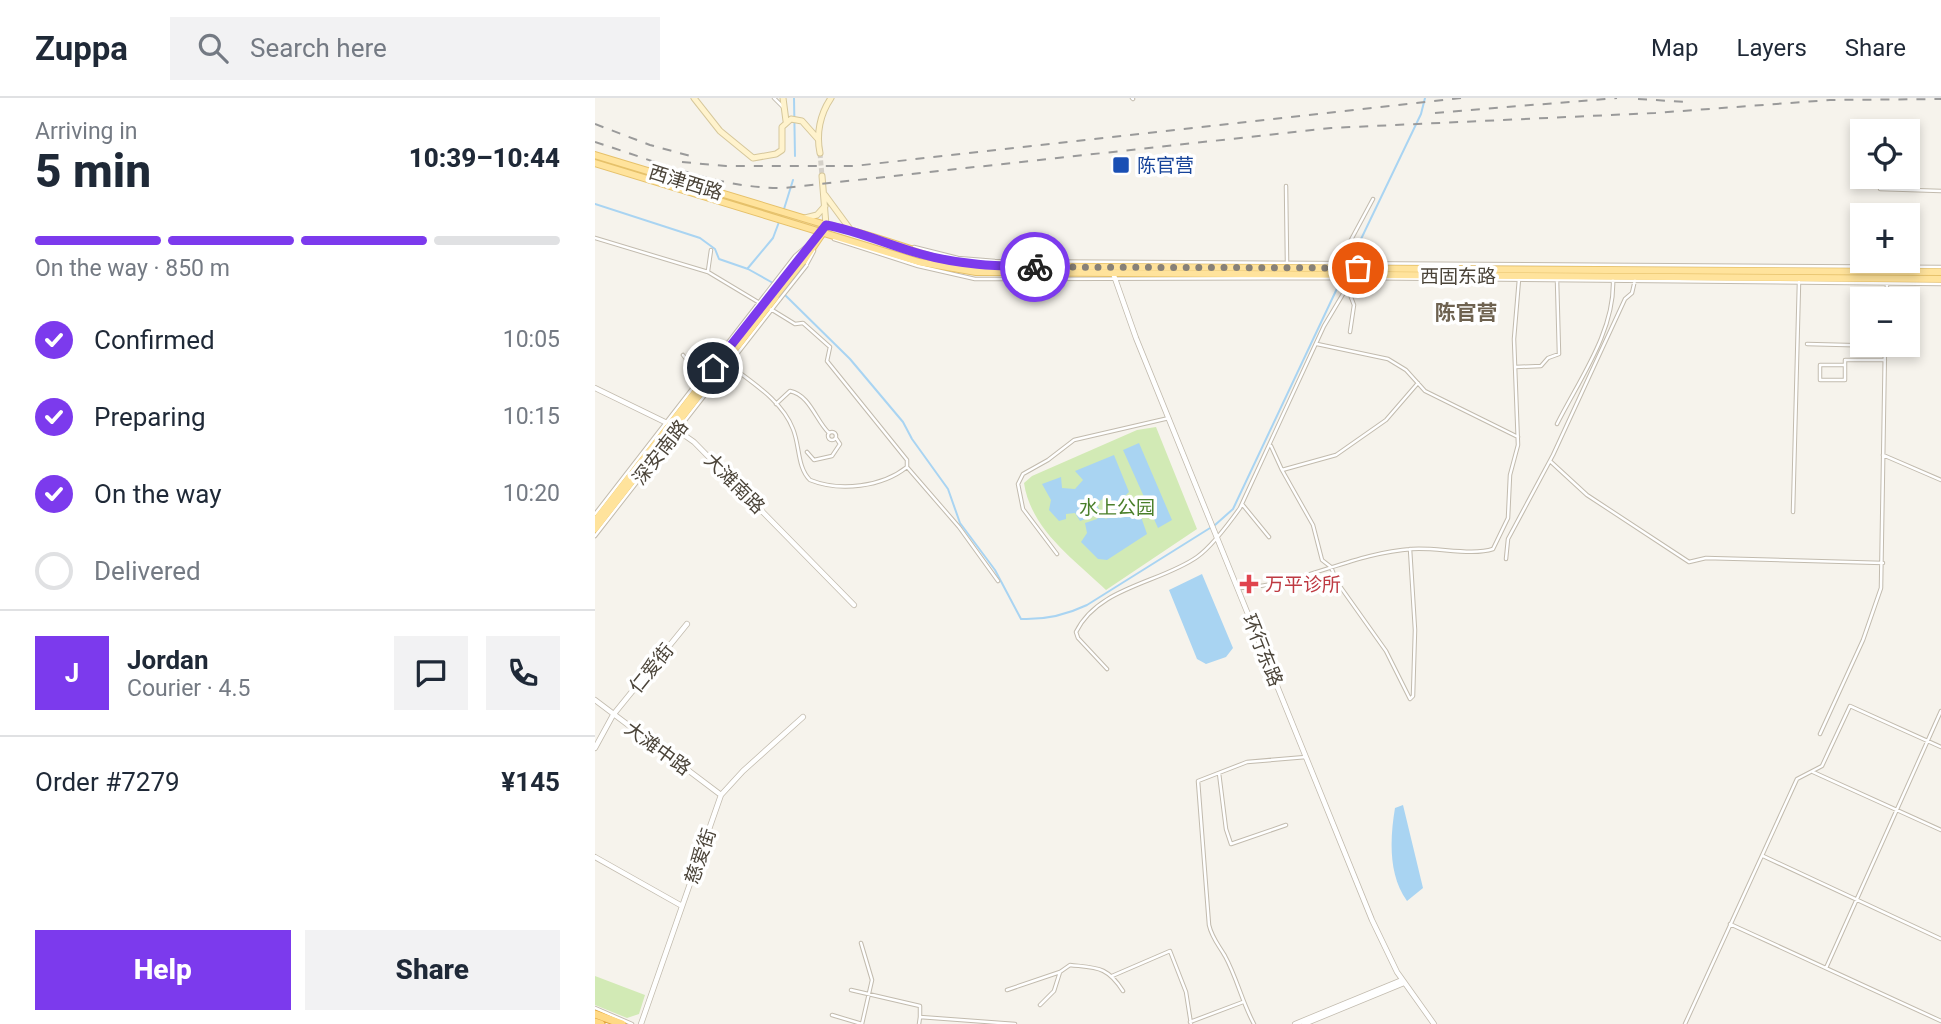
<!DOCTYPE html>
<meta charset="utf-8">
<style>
:root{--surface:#fff;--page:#f2f2f3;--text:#1f2937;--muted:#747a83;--line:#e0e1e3;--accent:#7c3aed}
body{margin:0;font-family:Roboto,"Noto Sans SC",sans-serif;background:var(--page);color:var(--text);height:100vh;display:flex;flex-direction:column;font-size:26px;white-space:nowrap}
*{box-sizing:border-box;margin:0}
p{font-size:23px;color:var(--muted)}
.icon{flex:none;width:38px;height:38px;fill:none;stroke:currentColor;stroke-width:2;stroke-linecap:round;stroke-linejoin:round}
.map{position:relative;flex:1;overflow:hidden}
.drawer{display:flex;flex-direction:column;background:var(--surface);width:595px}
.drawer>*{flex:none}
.fabs{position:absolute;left:1255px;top:21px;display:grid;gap:14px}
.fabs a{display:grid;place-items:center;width:70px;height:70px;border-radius:0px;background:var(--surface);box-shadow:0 4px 10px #0003;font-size:35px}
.pin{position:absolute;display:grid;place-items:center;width:60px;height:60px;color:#fff;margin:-30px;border:4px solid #fff;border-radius:50%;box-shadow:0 2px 7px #0007}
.courier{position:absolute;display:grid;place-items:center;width:70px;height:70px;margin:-35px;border:5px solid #7c3aed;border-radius:50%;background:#fff;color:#222;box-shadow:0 2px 9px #0007}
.head em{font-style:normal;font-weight:800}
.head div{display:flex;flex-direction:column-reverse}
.head{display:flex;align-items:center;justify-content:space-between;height:119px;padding:0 35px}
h1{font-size:46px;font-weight:800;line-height:52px}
.bar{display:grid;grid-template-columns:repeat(4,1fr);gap:10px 7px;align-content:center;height:84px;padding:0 35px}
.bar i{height:9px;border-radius:5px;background:var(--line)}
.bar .selected{background:var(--accent)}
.bar p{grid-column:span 4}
.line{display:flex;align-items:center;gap:18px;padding:0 35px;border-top:2px solid var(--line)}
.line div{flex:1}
.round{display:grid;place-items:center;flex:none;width:74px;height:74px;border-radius:0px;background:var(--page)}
ol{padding:0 35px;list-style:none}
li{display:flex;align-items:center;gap:21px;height:77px}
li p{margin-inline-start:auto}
li .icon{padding:7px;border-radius:50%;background:var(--accent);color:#fff;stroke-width:4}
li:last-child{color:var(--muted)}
li i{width:38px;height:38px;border:4px solid var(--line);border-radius:50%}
.button{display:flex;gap:14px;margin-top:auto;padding:14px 35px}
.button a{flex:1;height:80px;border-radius:0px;background:var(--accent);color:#fff;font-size:28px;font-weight:800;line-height:80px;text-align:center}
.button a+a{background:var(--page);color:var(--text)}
header{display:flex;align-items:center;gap:42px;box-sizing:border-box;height:98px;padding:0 35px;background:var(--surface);border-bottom:2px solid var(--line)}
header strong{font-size:33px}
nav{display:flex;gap:38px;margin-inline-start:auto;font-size:24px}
.search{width:490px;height:63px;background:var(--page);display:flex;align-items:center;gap:18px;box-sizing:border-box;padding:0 24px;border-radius:0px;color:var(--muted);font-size:26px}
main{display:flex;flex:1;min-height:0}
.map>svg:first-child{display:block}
.green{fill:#d2eab5}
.water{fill:#a9d4f2}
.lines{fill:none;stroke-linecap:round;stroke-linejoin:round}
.stream{stroke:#a9d4f2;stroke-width:2}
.secondary-tunnel{stroke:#d4d0c8;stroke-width:5;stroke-dasharray:5 2.5;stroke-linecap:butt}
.minor-casing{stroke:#c2bbae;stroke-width:4.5}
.tertiary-casing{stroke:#c2bbae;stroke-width:6}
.secondary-casing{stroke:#d6c79b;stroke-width:7}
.primary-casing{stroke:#e6c16a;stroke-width:8}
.trunk-casing{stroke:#e0a43c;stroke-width:9}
.minor{stroke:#fff;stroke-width:2.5}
.tertiary{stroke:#fff;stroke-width:4.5}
.secondary{stroke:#fff3cd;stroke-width:5}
.primary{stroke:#ffe39c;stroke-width:6}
.trunk{stroke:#ffd985;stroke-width:7}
.rail{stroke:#9a9a9a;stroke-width:2;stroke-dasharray:9 9;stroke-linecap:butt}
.minor-bridge-casing{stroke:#c2bbae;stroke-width:4.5;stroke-linecap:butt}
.minor-bridge{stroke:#fff;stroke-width:2.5}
.done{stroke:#878178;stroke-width:7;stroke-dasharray:0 12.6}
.route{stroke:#7c3aed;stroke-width:9}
.transit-dot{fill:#1a4fb4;stroke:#fff;stroke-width:2.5}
.health-dot{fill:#e0444e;stroke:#fff;stroke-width:2.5}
.labels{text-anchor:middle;stroke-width:7;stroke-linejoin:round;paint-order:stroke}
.transit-label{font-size:19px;fill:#164399;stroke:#fff;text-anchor:start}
.street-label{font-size:19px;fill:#4b4439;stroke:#fff}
.park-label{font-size:19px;fill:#4a7f2a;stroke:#fff}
.health-label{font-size:19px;fill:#be3a42;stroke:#fff;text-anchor:start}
.neighbourhood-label{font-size:21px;font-weight:bold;fill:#6e6250;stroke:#fff}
</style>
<header>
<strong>Zuppa</strong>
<div class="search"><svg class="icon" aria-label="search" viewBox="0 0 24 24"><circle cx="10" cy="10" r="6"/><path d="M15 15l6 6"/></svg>Search here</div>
<nav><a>Map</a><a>Layers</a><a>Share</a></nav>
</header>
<main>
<section class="drawer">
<div class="head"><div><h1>5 min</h1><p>Arriving in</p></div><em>10:39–10:44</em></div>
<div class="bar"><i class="selected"></i><i class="selected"></i><i class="selected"></i><i></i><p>On the way · 850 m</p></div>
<ol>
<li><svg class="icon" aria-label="check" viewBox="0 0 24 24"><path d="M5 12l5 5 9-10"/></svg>Confirmed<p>10:05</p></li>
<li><svg class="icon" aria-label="check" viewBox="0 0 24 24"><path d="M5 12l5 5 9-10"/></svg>Preparing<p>10:15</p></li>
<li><svg class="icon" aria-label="check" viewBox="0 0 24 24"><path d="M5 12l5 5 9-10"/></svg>On the way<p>10:20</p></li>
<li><i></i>Delivered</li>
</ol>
<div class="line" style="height:126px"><b class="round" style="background:var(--accent);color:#fff">J</b><div><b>Jordan</b><p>Courier · 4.5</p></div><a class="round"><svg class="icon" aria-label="chat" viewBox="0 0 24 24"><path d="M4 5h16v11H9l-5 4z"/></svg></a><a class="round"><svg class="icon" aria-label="phone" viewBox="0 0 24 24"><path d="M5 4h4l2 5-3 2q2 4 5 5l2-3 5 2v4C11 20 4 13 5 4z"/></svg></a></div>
<div class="line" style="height:91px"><div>Order #7279</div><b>¥145</b></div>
<div class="button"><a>Help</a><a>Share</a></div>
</section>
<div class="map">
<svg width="1346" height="926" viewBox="0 0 1346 926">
<rect width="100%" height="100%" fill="#f6f3ec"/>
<path class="green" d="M561,329L602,431L511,492C479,461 436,432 429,385L437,378L542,332Z
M0,878L50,897L44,916L32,920L0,907Z"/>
<path class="water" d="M544,345L577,422L563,430L528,352Z
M519,357L534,394L530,398L535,411L520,412L511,399L501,405L504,411L499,418L485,423L480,415L471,416V421L464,423L454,412L456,402L447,386L466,379L467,390L480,391L488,382L480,373Z
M544,413L552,436L512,462L503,461L486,444L492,435L490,425L502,421L505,417L511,421C522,413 534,419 544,413Z
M607,476L638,550L631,559L611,566L602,561L574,492Z
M808,707L828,790L812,803C793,777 795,740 800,710Z"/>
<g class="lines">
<path class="stream" d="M199,0L200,58
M0,106L105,140L120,151L124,161L153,171L178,185
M189,111L198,82
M755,164L826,16L830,0
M153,170L178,140L187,116
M189,196L255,261L308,324L317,341L353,391L365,425L400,472L426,521C450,522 471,517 492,507L615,430
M620,427L638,411L746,182"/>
<path class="secondary-tunnel" d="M225,55L227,78"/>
<g class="minor-casing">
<path id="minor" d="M179,0L189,10
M537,0L538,1
M691,88L692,163
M1285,91L1346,93
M0,140L113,174L168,207
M239,141L323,168L380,181L757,180L1346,186
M319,149L363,160L400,163L1346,169
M212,166L219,153
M743,166L778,101
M113,173L116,152
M752,189L759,207L755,234
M1291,201L1292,187
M722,246L793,261L811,272L830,293L923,339
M1212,246L1290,248
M88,257L106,281
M133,266C156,284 187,302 198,331C205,348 202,369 215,382C245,394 287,389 312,369V362L232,263L235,249L208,225L200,226L174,210
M1250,267H1225V282H1250V262H1290
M921,269L946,268L953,260L964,256L962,182
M181,306L195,293C215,297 221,323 234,335
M962,326C984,282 1020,233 1018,182
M233 338a4 4 0 1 1 8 0a4 4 0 1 1-8 0Z
M676,348L687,372
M212,354L219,362L237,358L245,346L241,340
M1288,357L1346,382
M955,363L992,397L1094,464L1111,460L1288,465
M312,369L364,429L403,483
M647,406L674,439
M1198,414L1204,184
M0,416L200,158L220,141
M0,438L185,201
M815,451L820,532L818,598L815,601L791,553L742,484L736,469L727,462L718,427L687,372L741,357L791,322L823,285
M462,456L428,411L423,386L428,376L453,362L479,342L574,320
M911,461L913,441L958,357L1030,201L1037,195L1040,182
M644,490C704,488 757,455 817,451C841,449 877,458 898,451L913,420L915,377L923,347L919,241L924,181
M512,571L483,540L481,534C503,489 565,485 602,459C616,449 635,424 645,410L729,228L757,181
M1225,636L1268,542L1286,490L1290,247
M1218,674L1346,732
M624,675L631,731L636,746L691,727
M1168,758L1346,841
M1135,826L1346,923
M266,845L277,882L267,926
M1231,870L1346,613
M465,874L475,867C502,870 512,868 528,893
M517,878L575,853L591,894L596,926
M256,892L325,908V919
M412,892L465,874L459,893L445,907
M0,910L37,926
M237,917L267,926
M595,924L648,904
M324,926L325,919L420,926
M659,926C647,904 642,880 630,858C623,846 617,840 614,827L603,683L652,664L711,659
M1090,926L1202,681L1227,668L1255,608L1346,649"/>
</g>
<g class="tertiary-casing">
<path id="tertiary" d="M517,172L541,240L777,822L802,874L839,926
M0,290L72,325L99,344L259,507
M0,602L126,697
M0,650L18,617L92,526
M0,759L87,808
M46,926L126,697L148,673L208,619
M700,926L807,882
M709,926L809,885"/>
</g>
<g class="secondary-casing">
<path id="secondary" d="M99,0L125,33L158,60L181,56L187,52V29L196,21L207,23L223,41
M188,0L191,23
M225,55C221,36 225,16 236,0
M227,78L231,127
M230,97L255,131
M210,120L222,117L230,108"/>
</g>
<g class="primary-casing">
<path id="primary" d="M0,57L231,127C282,136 329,160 381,168L1346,174
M0,65L324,164L381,174L1346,181
M179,192L213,152
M0,423L171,203
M0,431L208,164L229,133"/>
</g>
<g class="trunk-casing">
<path id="trunk" d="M0,916L27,926
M0,924L6,926"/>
</g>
<use href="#minor" class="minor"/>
<use href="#tertiary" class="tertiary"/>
<use href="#secondary" class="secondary"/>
<use href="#primary" class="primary"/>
<use href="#trunk" class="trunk"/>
<path class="rail" d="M1043,1L1091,4
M840,15L1022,0
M0,26L55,47L99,59
M0,44C61,63 124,91 189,90L736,30L1060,15L1235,2L1346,1
M87,64L131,68H259L866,0"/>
<g class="minor-bridge-casing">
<path id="minor-bridge" d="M185,201L212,167"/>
</g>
<use href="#minor-bridge" class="minor-bridge"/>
</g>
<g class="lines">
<path class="done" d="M440,169L763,170"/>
<path class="route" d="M118,270L231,127C264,133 293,147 326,156C364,167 401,168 440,169"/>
</g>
<rect class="transit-dot" x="517" y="58" width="18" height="18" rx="3.5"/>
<path class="health-dot" d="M650.5 475.5h7v7h7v7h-7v7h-7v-7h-7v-7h7z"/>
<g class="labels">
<g class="transit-label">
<text x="542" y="74">陈官营</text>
</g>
<g class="street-label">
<text transform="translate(91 84) rotate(17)" y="7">西津西路</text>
<text x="863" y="185">西固东路</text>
<text transform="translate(65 354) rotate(-52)" y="7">深安南路</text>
<text transform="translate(140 385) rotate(45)" y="7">大滩南路</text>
<text transform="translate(668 552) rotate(68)" y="7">环行东路</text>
<text transform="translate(56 570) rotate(-51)" y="7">仁爱街</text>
<text transform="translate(63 650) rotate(36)" y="7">大滩中路</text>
<text transform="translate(105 758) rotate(-71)" y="7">慈爱街</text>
</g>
<g class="park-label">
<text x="522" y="416">水上公园</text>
</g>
<g class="health-label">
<text x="670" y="493">万平诊所</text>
</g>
<g class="neighbourhood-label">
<text x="871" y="222">陈官营</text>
</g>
</g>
</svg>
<div class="fabs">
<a><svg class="icon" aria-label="locate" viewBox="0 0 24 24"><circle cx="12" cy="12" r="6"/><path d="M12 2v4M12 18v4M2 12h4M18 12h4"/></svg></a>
<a>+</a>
<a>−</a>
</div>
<div class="pin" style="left:763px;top:170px;background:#ea580c"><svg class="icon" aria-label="bag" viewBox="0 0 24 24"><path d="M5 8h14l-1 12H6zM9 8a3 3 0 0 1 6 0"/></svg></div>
<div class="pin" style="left:118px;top:270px;background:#1f2937"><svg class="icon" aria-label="home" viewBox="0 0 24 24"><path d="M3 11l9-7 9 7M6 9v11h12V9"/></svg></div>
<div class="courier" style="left:440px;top:169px"><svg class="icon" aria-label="bike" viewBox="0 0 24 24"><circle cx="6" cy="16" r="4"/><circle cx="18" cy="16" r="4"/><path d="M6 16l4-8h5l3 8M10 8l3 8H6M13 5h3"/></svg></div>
</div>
</main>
